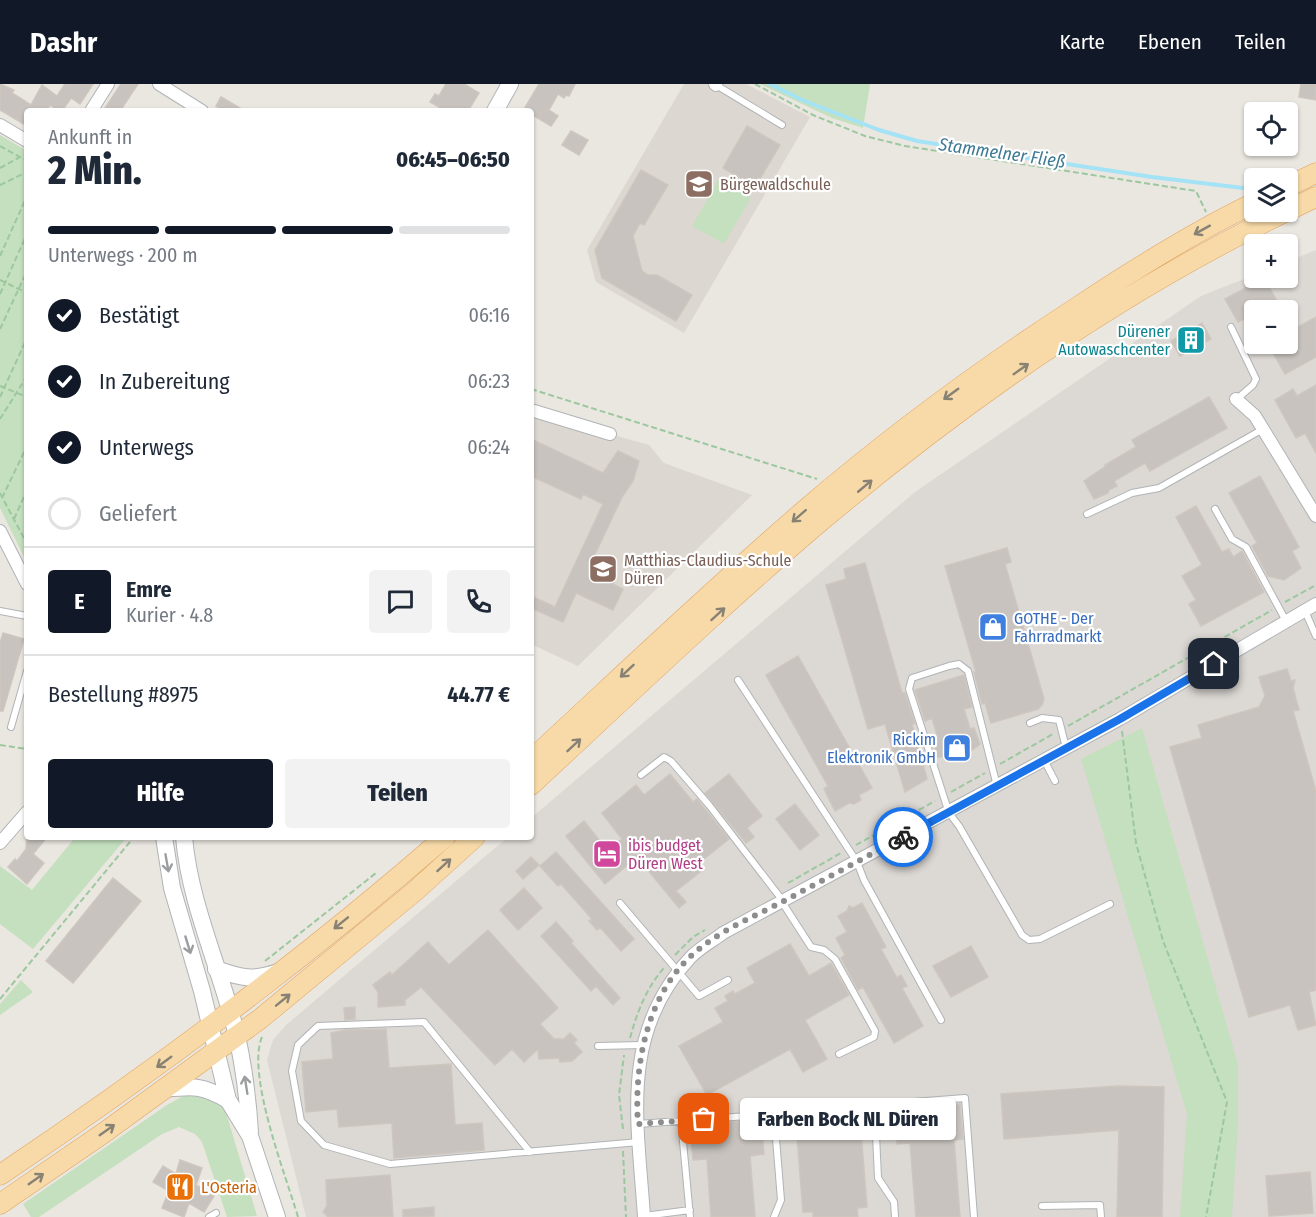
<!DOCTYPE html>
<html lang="de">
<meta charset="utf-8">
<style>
:root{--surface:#fff;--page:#f2f2f3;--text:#1f2937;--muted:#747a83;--line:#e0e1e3;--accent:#111827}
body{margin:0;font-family:"Fira Sans Condensed",sans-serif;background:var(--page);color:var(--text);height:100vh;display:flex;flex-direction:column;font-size:22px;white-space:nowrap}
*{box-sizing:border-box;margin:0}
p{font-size:20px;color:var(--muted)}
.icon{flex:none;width:33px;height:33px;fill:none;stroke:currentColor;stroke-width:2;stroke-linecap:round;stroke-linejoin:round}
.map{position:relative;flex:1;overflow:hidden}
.panel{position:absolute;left:24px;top:24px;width:510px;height:732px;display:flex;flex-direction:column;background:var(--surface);border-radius:6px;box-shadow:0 2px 4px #0004}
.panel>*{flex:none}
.fabs{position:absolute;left:1244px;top:18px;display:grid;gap:12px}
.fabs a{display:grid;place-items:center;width:54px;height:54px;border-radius:6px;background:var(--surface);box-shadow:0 2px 4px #0004;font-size:30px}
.pin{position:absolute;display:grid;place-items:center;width:51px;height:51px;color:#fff;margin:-26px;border-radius:12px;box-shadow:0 3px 9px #0006}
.courier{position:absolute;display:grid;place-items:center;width:60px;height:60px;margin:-30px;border:4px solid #1a73e8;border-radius:50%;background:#fff;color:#222;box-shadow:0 2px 8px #0007}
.bubble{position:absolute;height:42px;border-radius:6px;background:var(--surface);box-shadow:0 2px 4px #0004;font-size:20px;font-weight:800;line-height:42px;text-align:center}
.overview em{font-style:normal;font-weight:800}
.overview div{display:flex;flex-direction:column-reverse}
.overview{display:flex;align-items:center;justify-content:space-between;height:102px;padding:0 24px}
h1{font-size:39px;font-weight:800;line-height:45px}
.bar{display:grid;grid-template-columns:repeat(4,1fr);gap:9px 6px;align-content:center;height:72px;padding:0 24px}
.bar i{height:8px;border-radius:4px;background:var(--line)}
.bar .on{background:var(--accent)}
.bar p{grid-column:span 4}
.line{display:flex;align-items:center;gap:15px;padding:0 24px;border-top:2px solid var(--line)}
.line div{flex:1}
.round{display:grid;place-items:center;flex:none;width:63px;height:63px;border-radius:6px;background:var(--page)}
ol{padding:0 24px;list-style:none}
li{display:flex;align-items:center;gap:18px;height:66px}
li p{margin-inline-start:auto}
li .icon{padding:6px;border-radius:50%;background:var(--accent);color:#fff;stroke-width:4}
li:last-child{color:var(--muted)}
li i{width:33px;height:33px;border:3px solid var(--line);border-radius:50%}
.action{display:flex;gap:12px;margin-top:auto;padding:12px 24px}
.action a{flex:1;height:69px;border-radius:6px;background:var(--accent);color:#fff;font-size:24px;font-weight:800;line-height:69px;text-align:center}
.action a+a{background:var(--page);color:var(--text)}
header{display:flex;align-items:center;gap:36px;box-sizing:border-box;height:84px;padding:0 30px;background:var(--accent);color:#fff}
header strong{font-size:28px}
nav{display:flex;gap:33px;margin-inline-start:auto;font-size:21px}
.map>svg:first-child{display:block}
.industrial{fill:#dcd8d4;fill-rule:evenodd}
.education{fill:#ddd7d1}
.green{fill:#c5e0be}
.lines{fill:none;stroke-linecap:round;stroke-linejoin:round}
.stream{stroke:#a4e3f6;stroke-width:4}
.building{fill:#c8c3be;stroke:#cec6bf;stroke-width:1.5}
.lane-casing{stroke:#b0b4b6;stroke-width:8}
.street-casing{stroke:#b0b4b6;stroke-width:14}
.secondary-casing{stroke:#b0b4b6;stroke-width:18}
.primary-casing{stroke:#e3a460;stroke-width:21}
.path{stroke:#9cc89f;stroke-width:2;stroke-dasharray:6 3;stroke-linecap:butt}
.lane{stroke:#fff;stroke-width:6}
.street{stroke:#fff;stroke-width:12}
.secondary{stroke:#fff;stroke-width:16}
.primary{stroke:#f7daa8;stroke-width:20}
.oneway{stroke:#888275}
.oneway2{stroke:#9b9e9f}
.done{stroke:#8c8d8c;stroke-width:6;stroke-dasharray:0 10.8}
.route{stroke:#1a73e8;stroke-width:8}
.labels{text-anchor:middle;stroke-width:4.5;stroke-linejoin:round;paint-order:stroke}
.education-label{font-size:16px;fill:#785e54;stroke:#fff;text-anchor:start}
.culture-label{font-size:16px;fill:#0d838f;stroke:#fff;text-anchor:end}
.shop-label{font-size:16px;fill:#366cbe;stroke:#fff;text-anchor:start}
.hotel-label{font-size:16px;fill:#b23c85;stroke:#fff;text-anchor:start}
.food-label{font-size:16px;fill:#c56008;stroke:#fff;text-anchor:start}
.water-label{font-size:18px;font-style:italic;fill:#3f7a95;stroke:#fff}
</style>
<header>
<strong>Dashr</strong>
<nav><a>Karte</a><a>Ebenen</a><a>Teilen</a></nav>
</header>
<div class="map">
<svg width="1316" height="1133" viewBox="0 0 1316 1133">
<rect width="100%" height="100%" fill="#eae6e0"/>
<path class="industrial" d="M1316,166V1133H306L267,976L273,956L286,941L508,753H531V734L915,408L1201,212L1254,191V194H1287V178ZM1254,226H1287V260H1254Z"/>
<path class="education" d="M684,0H746L810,33L684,249L596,198L587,166Z
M531,328L649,361L664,379L752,411L578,582L531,560Z"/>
<path class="green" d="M760,0H870L863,44L832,34Z
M0,51L27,67V479L0,424Z
M719,95L751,114L724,160L692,142Z
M1142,644L1238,981V1037L1232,1133H1180L1187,1030L1081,675Z
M71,753H127L33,865L0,840V782L32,806L73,756Z
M21,896L33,908L0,931V920Z
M189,1009C203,1010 215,1015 225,1025L257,1132L227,1133L202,1058L195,1050L179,1043L162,1050L39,1133H31L23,1120L167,1021Z"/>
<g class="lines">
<path class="stream" d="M770,0L802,16L879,46L917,57L1152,93L1243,104"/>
</g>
<path class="building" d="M0,0L14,6L12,9L31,21L42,1L57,12L65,0H93L80,20L71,14L62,27H59L50,21L47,27H27V42L0,26Z
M121,0H138L120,27H103Z
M446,0H464L479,9L468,27H446L430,18L435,10L439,12Z
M539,0H575L569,12L566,11L564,14L558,10L549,26L558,32L551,42L531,30V27H523Z
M1301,0H1316V16L1299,13Z
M221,13L245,27H224L216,22Z
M747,42L780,61L755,103L723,84Z
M571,47L588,56L579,71L562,61Z
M641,86L668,101L644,141L640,139L633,152L642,187L648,191H657L692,211L676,237L602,194L595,166Z
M1264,194L1277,217L1260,226H1254V230L1238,238L1225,215Z
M1316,233V273L1285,290L1268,260H1287V249Z
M1202,239L1211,255L1180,272L1171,257Z
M1316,301V369L1305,349L1296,354L1275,316L1293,305L1297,312Z
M1209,313L1227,344L1150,387L1145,379L1114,397L1117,402L1109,406L1108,409L1094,415L1084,397L1106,382L1105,381L1136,363L1132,356Z
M531,355L603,389L618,367L639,377L633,397L622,413L590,481L616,493L613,500L623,505L613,526L576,509L563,538L531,524V512L555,523L603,420L583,410L581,415L531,392Z
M1260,392L1299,463L1292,467L1301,484L1284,496L1268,492L1252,462L1257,459L1229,409Z
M1196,422L1222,468L1229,465L1233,473L1242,467L1264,508L1201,542L1189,520L1196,516L1182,492L1202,481L1176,433Z
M1007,464L1011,478L1005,480L1044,615L1042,621L1038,625L991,639L985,619L982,620L974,588H976L945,482Z
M865,479L902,609H905L915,640H912L927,695L905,708L885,640L868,645L826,501L846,495L844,485Z
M3,549L24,555L3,627H0V559Z
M798,572L872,704L859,711L861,716L854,720L849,719L835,727L824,705L828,702L766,591Z
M1287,585L1291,597L1295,596L1293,604L1299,626L1293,627L1316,707V906L1309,908L1316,941L1298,946L1290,921L1249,933L1170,663L1202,654L1198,641L1259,623L1265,612L1259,593Z
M964,591L972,623L964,625L970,645L974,644L980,660L972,666L956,672L937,673L934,655L938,654L932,634L925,637L915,606Z
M670,690L693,718L697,715L729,755L699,779L704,785L676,807L686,818L679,824L637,773L605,800L566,752L584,737L608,767L622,755L602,729L636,701L644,711Z
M729,690L762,732L747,744L754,753L746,759L705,709Z
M795,720L819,751L800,766L776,735Z
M27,753H47L33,770L44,779L27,800L8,783L15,775L17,777L26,765Z
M556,768L634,855L621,867L600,843L597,846L589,837L592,835L561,800L558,802L540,782Z
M531,773L539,781L523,795L516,787Z
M113,794L141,817L73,899L46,877Z
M524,804L542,824L518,846L500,826Z
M862,819L886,863L881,865L897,894L901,891L907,902L902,904L923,942L894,959L863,903L858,906L841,874L845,871L836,854L847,848L838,832L847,827L849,822L853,824Z
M556,838L573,857L571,859L620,914L613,921L596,902L591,907L541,852Z
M488,846L558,924L540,940L554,955H564L570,949L577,956L574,959L582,968L572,977L560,978L559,974L539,975L538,965L524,978L512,965L495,981L421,903L405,916V921L378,923V908L373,901L390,888L392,891L428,858L449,881Z
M790,860L809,892L831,879L849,911L805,936L827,975L803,988L790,965L707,1011L679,962L723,938L715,924L728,917L725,912L733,907L735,910L755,899L747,884Z
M971,862L988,893L951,913L933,882Z
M355,923V935L345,936L344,924Z
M386,945L389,984L451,980L455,1041L482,1039L484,1066L394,1074L392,1039L339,1043L337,1025L306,1028L302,978L333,975L331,949L345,946Z
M1119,1002L1164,1003L1162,1133H1117L1119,1046L1004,1055L1001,1010Z
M960,1020L963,1055L954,1056L960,1133H916L910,1059L897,1060L894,1025Z
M761,1036L764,1070L750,1072L755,1133H711L707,1075L693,1076L690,1041Z
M861,1048L867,1123L857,1124L858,1133H813V1128H803L797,1053Z
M180,1076L202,1084L196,1101L214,1112L204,1128L189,1119L184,1133L162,1124L169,1107L153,1098L163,1082L176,1090Z
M1310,1088L1313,1129L1269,1132L1266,1092Z
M390,1091L393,1133H328L323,1128L327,1122L326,1096Z
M434,1123V1132L403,1133V1126Z"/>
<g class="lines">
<g class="lane-casing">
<path id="lane" d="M716,1L782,41
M1231,243L1256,295L1253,301L1237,315
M1215,425L1232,455L1246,463L1286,537
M1087,430L1132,409L1159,404L1263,345
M0,527L27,532
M1305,527L1316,552
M738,596L857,778L864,796L941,936
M1030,639L1042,634L1059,636L1066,664
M11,643L27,587
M1044,676L1055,697
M641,691L664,673L671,677L709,721L783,817
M997,702L968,587L959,580L949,582L912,594L909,605L949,729L959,742L1022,851L1029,856L1040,855L1110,820
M782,818L811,863L824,866L835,875L875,947L874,953L839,970
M620,819L699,912L728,896
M598,962L643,961
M875,1029L878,1094L894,1118L895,1133
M681,1036L690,1133
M638,1040L774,1030L782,1036L787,1037L875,1029L887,1020L965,1014L974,1133
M530,1068L424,938L318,942L298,961L292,987L301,1037L324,1061L390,1080L639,1058
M1042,1122L1100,1121L1101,1133
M644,1132L690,1126
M209,1133L216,1129
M774,1133L781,1116L774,1030"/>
</g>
<g class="street-casing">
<path id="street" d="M159,0L202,27
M715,0L716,1
M91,27L108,0
M0,41L27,57
M1236,315L1255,332L1316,432
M531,326L610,350
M0,447L27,500
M0,759L27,728
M644,1133C638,1039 619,950 690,874C699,864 713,857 723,849L1120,635L1316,520"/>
</g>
<g class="secondary-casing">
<path id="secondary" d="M495,27L510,0
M164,753L172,804L202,907L228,1016L250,1052L277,1133
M184,753C190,822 221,885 237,952C244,984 248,1016 250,1048
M216,885C241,894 253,897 278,888
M164,1005C194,1002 202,1001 228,1016"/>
</g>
<g class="primary-casing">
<path id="primary" d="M1287,103L1316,89
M1287,127L1316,113
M531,676C622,592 712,506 806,425C891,352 982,285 1076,224C1133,186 1192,149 1254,119
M531,701C627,612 721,522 821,437C964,317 1117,209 1285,128
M0,1091C155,987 304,876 445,753
M0,1120L105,1048L260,935L414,808L475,753"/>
</g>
<path class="path" d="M755,0L813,31L865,52L905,62L1196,107L1206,128
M0,62L27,77
M0,84L20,73
M0,101L27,88
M0,172L27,112
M0,196L27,209
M0,210L27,150
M0,245L27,187
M0,302L27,313
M531,305L817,395
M0,313L27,254
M0,335L27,292
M0,409L27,460
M2,414L27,362
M14,435L27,406
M1285,518L1316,501
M1068,642L1272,526
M1122,647L1136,759L1163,857L1227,1018L1206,1133
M0,661L27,665
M1000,680L1053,650
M951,708L985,689
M856,761L935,717
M788,799L841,769
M675,871L693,853L705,846
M265,877L376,789
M0,915L134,753
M262,953C246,990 286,1092 298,1133
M630,954C637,929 646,904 664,884
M623,1045L619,1011L624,971
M623,1067L626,1133"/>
<use href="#lane" class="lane"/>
<use href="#street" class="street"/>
<use href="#secondary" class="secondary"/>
<use href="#primary" class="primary"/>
</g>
<defs><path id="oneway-shaft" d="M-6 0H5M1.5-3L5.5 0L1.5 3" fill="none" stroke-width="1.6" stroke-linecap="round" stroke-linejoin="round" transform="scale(1.5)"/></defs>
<g class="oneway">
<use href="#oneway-shaft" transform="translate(1202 146) rotate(151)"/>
<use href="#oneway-shaft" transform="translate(1021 285) rotate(-35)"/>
<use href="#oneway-shaft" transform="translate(951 310) rotate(144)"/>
<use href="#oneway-shaft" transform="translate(865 402) rotate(-40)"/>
<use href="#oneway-shaft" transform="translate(799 432) rotate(139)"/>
<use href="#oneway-shaft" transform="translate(718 530) rotate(-42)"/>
<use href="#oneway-shaft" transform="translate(627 587) rotate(137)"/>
<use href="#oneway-shaft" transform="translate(574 661) rotate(-43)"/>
<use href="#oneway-shaft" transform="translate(444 781) rotate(-42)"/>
<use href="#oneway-shaft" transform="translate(341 839) rotate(141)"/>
<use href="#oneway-shaft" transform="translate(283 916) rotate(-39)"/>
<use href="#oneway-shaft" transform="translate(164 978) rotate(144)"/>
<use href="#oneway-shaft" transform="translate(107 1046) rotate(-35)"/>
<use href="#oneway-shaft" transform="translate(36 1095) rotate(-35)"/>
</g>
<g class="oneway2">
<use href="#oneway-shaft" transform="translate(167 779) rotate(80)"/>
<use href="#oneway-shaft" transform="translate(188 861) rotate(73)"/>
<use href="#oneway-shaft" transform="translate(246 1001) rotate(-99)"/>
</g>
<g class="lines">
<path class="done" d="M704,1035L638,1040C634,982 646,913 692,871C718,847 755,832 786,816C825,795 864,774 903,753"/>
<path class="route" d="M903,753L1120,635L1214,580"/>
</g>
<defs>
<g id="school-square" transform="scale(1.5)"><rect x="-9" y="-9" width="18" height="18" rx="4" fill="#8d6e63" stroke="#fff"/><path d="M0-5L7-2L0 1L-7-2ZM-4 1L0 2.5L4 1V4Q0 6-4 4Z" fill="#fff"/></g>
<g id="building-square" transform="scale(1.5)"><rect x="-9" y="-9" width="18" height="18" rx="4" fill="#0f9aa8" stroke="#fff"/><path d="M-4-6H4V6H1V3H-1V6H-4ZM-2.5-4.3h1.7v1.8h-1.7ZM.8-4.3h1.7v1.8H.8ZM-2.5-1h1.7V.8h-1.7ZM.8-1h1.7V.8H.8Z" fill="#fff"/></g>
<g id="shop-square" transform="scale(1.5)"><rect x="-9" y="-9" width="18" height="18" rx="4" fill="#3f7fe0" stroke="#fff"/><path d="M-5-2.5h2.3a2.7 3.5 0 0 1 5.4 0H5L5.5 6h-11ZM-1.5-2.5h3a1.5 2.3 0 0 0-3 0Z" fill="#fff"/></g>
<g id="hotel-square" transform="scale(1.5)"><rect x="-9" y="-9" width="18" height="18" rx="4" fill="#d1479c" stroke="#fff"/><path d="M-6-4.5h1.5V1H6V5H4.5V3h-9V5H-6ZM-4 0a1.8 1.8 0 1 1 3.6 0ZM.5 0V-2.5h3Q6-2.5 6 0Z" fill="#fff"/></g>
<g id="restaurant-square" transform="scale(1.5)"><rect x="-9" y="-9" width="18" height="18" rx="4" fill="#e8710a" stroke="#fff"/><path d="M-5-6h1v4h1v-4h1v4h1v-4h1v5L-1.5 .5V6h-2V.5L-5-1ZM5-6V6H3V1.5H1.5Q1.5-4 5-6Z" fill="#fff"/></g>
</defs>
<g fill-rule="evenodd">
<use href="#school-square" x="699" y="100"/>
<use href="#building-square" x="1191" y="256"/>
<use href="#school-square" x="603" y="485"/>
<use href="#shop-square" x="993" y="543"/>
<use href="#shop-square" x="957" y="664"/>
<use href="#hotel-square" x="607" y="770"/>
<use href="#restaurant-square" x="180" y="1103"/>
</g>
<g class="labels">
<g class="education-label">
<text x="720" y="106">Bürgewaldschule</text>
<text x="624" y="482">Matthias-Claudius-Schule<tspan x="624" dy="18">Düren</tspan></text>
</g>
<g class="culture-label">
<text x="1170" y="253">Dürener<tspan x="1170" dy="18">Autowaschcenter</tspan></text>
</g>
<g class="shop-label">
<text x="1014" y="540">GOTHE - Der<tspan x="1014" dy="18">Fahrradmarkt</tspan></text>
<text x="936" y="661" text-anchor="end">Rickim<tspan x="936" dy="18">Elektronik GmbH</tspan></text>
</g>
<g class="hotel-label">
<text x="628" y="767">ibis budget<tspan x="628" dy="18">Düren West</tspan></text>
</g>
<g class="food-label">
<text x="201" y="1109">L'Osteria</text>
</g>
<g class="water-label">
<text transform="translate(1002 69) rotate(8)" y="6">Stammelner Fließ</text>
</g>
</g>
</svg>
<div class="fabs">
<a><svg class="icon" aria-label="locate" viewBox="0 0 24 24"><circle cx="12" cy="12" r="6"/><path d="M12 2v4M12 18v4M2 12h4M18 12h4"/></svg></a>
<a><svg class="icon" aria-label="layers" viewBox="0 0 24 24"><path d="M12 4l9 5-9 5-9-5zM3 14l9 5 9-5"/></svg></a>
<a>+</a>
<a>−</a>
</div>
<div class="pin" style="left:704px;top:1035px;background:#ea580c"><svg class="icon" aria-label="bag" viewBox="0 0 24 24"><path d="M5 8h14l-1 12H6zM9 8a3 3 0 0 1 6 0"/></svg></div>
<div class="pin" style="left:1214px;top:580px;background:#1f2937"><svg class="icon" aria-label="home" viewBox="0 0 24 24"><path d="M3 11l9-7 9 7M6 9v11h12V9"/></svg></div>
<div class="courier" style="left:903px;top:753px"><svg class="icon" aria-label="bike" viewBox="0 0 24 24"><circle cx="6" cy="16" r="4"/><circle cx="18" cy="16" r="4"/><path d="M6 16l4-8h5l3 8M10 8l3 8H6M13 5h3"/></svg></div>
<div class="bubble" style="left:740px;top:1014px;width:216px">Farben Bock NL Düren</div>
<section class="panel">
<div class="overview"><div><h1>2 Min.</h1><p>Ankunft in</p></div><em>06:45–06:50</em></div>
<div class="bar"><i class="on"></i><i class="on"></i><i class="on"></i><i></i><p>Unterwegs · 200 m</p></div>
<ol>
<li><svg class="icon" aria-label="check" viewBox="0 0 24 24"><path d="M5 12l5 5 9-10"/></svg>Bestätigt<p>06:16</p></li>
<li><svg class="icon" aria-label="check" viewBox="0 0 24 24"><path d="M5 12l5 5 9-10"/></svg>In Zubereitung<p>06:23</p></li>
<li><svg class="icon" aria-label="check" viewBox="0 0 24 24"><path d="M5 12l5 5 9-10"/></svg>Unterwegs<p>06:24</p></li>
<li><i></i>Geliefert</li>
</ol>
<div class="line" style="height:108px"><b class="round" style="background:var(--accent);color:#fff">E</b><div><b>Emre</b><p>Kurier · 4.8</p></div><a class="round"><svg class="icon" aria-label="chat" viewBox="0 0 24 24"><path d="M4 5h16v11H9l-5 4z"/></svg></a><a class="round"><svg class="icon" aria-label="phone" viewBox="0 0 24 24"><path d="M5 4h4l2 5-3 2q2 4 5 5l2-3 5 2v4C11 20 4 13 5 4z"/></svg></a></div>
<div class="line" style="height:78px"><div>Bestellung #8975</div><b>44.77 €</b></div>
<div class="action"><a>Hilfe</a><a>Teilen</a></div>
</section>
</div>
